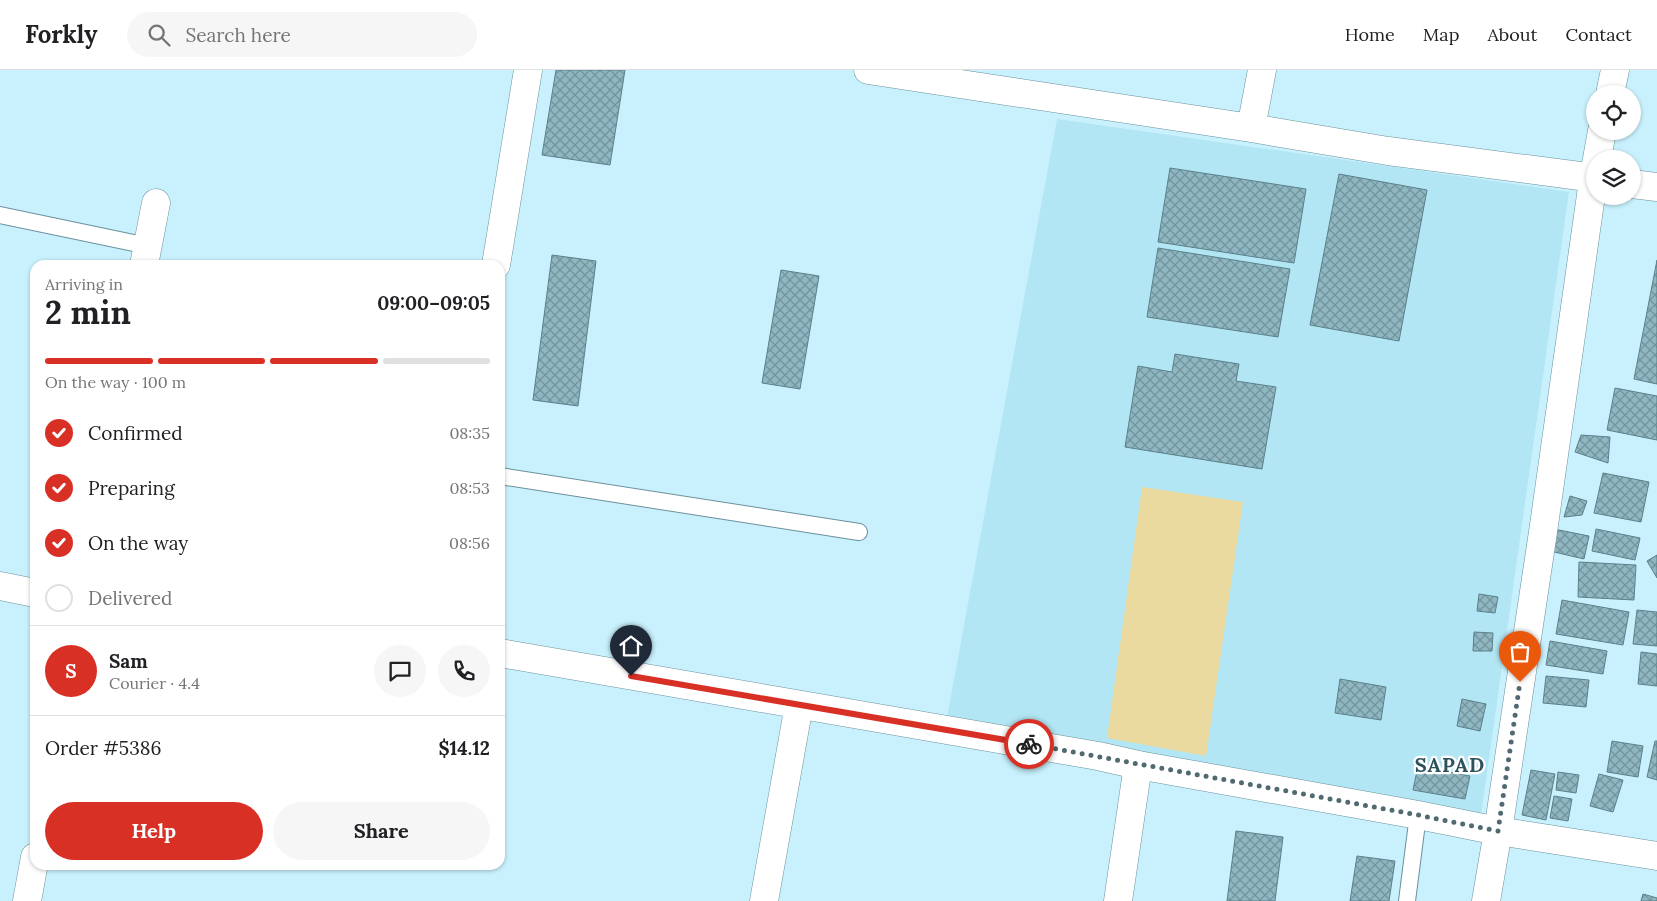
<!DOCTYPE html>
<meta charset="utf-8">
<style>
:root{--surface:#fff;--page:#f6f6f6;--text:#202124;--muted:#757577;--line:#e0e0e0;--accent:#d93025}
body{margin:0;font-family:Lora,serif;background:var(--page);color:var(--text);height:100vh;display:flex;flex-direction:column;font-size:19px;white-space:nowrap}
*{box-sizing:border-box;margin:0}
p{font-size:16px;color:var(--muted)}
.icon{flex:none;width:28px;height:28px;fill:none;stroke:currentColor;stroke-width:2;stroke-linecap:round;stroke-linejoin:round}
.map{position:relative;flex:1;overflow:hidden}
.sheet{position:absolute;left:30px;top:190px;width:475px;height:610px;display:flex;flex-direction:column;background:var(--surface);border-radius:15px;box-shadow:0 1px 4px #0004}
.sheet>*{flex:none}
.controls{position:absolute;left:1586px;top:15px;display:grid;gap:10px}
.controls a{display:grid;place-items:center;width:55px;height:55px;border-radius:50%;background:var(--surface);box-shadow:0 1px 4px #0004;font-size:25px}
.pin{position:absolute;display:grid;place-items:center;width:42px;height:42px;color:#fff;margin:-51px -21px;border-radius:50% 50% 50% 0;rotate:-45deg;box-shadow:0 0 5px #0007}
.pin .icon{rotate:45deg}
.courier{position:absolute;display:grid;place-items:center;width:50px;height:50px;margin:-25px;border:4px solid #d93025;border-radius:50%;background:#fff;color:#222;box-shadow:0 1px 6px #0007}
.overview em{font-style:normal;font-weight:700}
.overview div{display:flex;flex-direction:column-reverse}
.overview{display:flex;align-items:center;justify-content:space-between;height:85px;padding:0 15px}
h1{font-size:32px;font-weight:700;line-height:38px}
.bar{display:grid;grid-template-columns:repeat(4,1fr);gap:8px 5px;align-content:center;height:60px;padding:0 15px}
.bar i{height:6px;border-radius:4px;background:var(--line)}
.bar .active{background:var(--accent)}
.bar p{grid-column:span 4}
.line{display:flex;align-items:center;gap:12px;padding:0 15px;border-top:1px solid var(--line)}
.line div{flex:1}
.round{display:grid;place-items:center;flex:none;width:52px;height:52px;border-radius:26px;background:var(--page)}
ol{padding:0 15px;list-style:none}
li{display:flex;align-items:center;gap:15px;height:55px}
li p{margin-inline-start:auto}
li .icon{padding:5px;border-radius:50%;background:var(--accent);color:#fff;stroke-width:4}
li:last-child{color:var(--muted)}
li i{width:28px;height:28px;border:2px solid var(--line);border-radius:50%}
.cta{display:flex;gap:10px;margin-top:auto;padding:10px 15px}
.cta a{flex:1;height:58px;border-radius:30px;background:var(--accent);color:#fff;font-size:20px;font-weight:700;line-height:58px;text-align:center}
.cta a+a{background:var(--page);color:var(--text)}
header{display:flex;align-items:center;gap:30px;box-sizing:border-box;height:70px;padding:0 25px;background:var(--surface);border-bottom:1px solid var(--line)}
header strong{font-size:24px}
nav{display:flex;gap:28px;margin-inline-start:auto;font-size:18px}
.search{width:350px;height:45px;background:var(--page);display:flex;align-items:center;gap:12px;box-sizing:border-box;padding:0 18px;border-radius:28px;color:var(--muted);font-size:19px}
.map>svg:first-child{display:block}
.built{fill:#b3e6f4}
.green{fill:#eada9f}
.building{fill:url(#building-cross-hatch);stroke:#5a808a}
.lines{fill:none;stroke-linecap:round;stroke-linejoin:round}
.lane-casing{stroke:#6b919c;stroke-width:18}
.street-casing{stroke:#6b919c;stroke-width:29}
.secondary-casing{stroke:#6b919c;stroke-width:29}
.lane{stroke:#fff;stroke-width:16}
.street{stroke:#fff;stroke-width:28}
.secondary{stroke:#fff;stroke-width:28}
.done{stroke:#516a71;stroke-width:5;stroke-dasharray:0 9}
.route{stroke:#d93025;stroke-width:6}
.labels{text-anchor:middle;stroke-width:4.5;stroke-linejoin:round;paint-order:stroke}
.district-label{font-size:20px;font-weight:bold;letter-spacing:1px;fill:#2d525c;stroke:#fff}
</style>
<header>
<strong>Forkly</strong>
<div class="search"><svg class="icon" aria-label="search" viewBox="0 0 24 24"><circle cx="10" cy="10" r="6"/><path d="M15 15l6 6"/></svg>Search here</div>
<nav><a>Home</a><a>Map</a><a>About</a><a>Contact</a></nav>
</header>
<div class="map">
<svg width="1657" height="831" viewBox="0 0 1657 831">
<defs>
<pattern id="building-cross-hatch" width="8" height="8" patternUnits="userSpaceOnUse" patternTransform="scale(1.25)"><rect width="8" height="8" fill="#8fb7c2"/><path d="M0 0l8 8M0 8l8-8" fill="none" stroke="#73949d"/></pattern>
</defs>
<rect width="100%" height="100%" fill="#c8f1fd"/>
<path class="built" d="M1057,49L1569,122L1481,745L947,648Z"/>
<path class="green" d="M1142,417L1243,432L1206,686L1107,668Z"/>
<path class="building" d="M556,0H625L610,95L542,85Z
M1170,98L1306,119L1294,193L1158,172Z
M1339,104L1427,120L1399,271L1310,255Z
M1158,178L1290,199L1278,267L1147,247Z
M552,185L596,191L578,336L533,330Z
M1657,190V314L1634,309Z
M781,200L819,206L800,319L762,313Z
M1175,284L1239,294L1236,311L1276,317L1262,399L1125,377L1138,296L1172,302Z
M1615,318L1657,326V370L1607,360Z
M1581,365L1610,367L1608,393L1575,382Z
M1603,403L1649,412L1641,452L1594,443Z
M1570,426L1587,431L1582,445L1564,447Z
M1554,459L1589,466L1584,489L1550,481Z
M1596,459L1640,468L1635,490L1592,481Z
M1657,485V508L1647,491Z
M1579,492L1636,495L1634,530L1578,527Z
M1479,524L1498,527L1495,543L1477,541Z
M1562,530L1629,542L1623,575L1556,564Z
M1637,540L1657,542V576L1633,574Z
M1474,562L1493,563L1492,581H1473Z
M1550,571L1607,581L1603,604L1546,595Z
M1641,582L1657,584V616L1638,614Z
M1546,606L1589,610L1586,637L1543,633Z
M1340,609L1386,617L1381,650L1335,643Z
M1462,629L1486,634L1480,661L1457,656Z
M1612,671L1643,676L1638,707L1607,702Z
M1655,671H1657V710L1647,707Z
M1418,696L1470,706L1465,729L1413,720Z
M1531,700L1555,704L1546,750L1522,745Z
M1558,702L1579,705L1576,723L1556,720Z
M1599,704L1623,710L1613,742L1590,736Z
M1554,726L1572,729L1568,751L1550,748Z
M1236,761L1283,767L1275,831H1227Z
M1357,786L1395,791L1389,831H1350Z
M1643,824L1657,828V831H1641Z"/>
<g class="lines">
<g class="lane-casing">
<path id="lane" d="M0,145L148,176
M500,406L859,462
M1407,831L1418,745"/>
</g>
<g class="street-casing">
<path id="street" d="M868,0L1251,58L1388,81L1595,108
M1610,24L1615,0
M1251,58L1262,0
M1597,89L1602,61
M1632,114L1657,117
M144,195L156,133
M496,195L528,0
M27,831L35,787
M764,831L799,635
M1118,831L1138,695
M1486,831L1498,761L1543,462L1595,97"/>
</g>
<g class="secondary-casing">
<path id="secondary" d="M0,516L35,523
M500,583L1098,686L1138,695L1418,745L1498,761L1657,786"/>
</g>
<use href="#lane" class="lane"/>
<use href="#street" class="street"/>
<use href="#secondary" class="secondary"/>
</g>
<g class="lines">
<path class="done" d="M1029,674L1418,745L1498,761L1520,612"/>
<path class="route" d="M631,606L1029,674"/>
</g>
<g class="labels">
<g class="district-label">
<text x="1450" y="702">SAPAD</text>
</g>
</g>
</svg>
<div class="controls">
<a><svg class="icon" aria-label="locate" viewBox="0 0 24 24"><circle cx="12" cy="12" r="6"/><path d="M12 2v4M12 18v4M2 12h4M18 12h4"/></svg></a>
<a><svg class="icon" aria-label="layers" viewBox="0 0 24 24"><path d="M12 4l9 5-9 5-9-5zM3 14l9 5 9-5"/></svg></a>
</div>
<div class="pin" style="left:1520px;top:612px;background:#ea580c"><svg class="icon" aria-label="bag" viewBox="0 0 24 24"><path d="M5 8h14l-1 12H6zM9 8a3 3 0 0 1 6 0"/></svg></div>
<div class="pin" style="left:631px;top:606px;background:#1f2937"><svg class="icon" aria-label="home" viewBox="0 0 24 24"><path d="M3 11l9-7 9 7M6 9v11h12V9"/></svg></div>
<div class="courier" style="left:1029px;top:674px"><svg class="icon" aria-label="bike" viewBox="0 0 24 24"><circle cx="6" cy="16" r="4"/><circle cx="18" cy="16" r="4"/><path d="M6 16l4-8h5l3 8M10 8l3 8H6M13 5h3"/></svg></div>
<section class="sheet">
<div class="overview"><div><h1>2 min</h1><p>Arriving in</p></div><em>09:00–09:05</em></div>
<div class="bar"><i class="active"></i><i class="active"></i><i class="active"></i><i></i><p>On the way · 100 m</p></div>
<ol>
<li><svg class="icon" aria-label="check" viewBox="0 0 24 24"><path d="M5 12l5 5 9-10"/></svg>Confirmed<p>08:35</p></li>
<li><svg class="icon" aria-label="check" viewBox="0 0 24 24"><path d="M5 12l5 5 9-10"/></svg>Preparing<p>08:53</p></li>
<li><svg class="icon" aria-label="check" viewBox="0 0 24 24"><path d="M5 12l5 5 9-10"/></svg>On the way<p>08:56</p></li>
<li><i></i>Delivered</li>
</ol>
<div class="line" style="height:90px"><b class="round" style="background:var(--accent);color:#fff">S</b><div><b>Sam</b><p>Courier · 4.4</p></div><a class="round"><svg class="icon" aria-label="chat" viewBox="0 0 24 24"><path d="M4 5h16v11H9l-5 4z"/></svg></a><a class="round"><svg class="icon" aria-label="phone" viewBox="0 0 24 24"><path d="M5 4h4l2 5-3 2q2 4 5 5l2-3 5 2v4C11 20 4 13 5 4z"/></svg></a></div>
<div class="line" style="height:65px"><div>Order #5386</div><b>$14.12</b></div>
<div class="cta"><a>Help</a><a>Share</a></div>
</section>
</div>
